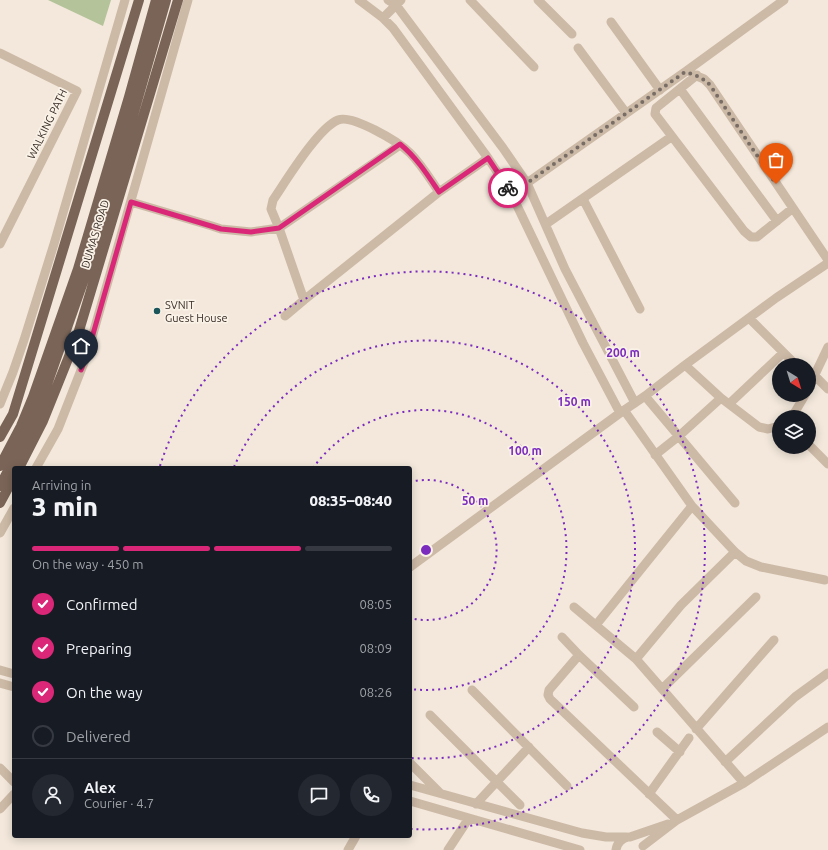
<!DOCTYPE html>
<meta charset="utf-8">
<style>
:root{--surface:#171b24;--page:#242831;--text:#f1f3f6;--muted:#9ea1a6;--line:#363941;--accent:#db2777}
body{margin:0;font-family:Ubuntu,sans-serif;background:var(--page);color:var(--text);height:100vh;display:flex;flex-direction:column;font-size:15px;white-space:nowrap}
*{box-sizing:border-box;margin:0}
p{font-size:13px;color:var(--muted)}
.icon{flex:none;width:22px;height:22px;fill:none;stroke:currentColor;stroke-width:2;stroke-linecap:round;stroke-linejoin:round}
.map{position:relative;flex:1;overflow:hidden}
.panel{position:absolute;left:12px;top:466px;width:400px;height:372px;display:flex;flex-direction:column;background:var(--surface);border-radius:4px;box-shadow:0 2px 10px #0003}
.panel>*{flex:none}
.needle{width:26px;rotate:142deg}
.tools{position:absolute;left:772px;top:358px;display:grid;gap:8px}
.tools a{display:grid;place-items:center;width:44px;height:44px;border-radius:50%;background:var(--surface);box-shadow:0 2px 10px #0003;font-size:20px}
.pin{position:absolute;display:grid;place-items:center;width:34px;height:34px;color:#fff;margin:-41px -17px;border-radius:50% 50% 50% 0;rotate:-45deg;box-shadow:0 0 4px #0007}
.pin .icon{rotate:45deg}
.courier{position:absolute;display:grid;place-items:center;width:40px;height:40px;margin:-20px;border:3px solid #db2777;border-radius:50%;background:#fff;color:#222;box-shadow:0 1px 5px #0007}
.overview em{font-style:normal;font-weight:800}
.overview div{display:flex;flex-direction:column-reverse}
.overview{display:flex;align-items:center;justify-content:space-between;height:68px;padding:0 20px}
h1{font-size:26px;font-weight:800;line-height:30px}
.bar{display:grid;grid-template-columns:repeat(4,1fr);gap:6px 4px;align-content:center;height:48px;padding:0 20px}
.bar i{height:5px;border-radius:3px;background:var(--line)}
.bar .selected{background:var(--accent)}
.bar p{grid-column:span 4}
.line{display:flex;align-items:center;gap:10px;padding:0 20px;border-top:1px solid var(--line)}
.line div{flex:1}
.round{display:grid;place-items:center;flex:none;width:42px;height:42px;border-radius:21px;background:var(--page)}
ol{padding:0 20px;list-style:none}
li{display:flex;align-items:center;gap:12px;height:44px}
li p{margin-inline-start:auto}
li .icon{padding:4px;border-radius:50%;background:var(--accent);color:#fff;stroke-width:4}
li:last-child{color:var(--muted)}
li i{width:22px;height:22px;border:2px solid var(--line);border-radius:50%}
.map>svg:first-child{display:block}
.green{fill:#b4c39a}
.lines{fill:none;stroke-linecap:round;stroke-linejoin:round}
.minor{stroke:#ccb9a6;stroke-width:9}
.major{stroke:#7a6457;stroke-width:10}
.done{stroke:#796e66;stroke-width:4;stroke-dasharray:0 7.2}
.route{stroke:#db2777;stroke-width:5}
.ring{fill:none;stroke:#7b2cbf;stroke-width:2;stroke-dasharray:2 4}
.poi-dot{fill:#1a555b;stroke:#faf2e7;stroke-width:1.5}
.labels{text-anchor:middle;stroke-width:3.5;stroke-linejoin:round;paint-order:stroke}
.street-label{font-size:11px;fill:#382d27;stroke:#faf2e7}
.poi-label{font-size:11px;fill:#382d27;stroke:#faf2e7;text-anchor:start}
.centre{fill:#7b2cbf;stroke:#faf2e7;stroke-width:2}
.ring-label{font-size:12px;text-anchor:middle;font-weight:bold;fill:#7b2cbf;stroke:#faf2e7;stroke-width:3.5;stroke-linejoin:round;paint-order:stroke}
</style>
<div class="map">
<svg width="828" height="850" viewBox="0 0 828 850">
<rect width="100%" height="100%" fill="#f3e8db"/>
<path class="green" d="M48,0H111L103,26Z"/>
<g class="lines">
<path class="minor" d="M359,0L383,18L393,28L488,158L511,193L583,343L620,413
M388,0L396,5L503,148L527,183L565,269L635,403
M470,0L534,67
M538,0L572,34
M383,18L401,0
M611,22L660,90
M578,48L626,113
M0,53L77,91L0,244
M692,74L704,79L710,85L828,260
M697,75L656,108L655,114L744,231L751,237H757L793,208
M680,89L777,221
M439,192C430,179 422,165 410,153C399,142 352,114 338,120C318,128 286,181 273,200L271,209L279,228L304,300L439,192L488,158
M511,193L527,183L685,72L784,0
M583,199L640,309
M131,202L212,226L221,229L251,232L279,228L400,145
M546,224L671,137
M285,316L304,300
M749,318L796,365
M685,365L721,398L759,427L768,429L779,426
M815,376L828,389
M809,387L828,347
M645,396L735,503
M0,404L13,372L24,340L54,244L125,0
M729,404L783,353
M624,410L692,506L735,552L746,561L761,567L825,580
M792,417L805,395
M809,445L828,464
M655,455L679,436L721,398
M36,468L58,429L87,355L188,0
M0,533L14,508
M410,567L620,413L645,396L685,365L776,298L828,263
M574,607L636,659L744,783
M596,625L692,506
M562,637L579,655L634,707
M579,655L549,690L548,695L550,699L677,820
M636,659L681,605L735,552
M0,670L14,674
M0,683L14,687
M662,689L756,597
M472,690L567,786
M430,715L520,805
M696,729L774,640
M657,732L680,752
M725,762L795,697L828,673
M410,763L440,793
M0,768L14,782
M410,785L582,833L606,837H626
M649,794L689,738
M410,801L580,850
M476,804L529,747
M0,809L14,794
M630,837L668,824
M643,846L677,820L744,783L828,727
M348,850L356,836
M448,850L469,818
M616,850C617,843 621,839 628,837"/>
<path class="major" d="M0,437L13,414L139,0
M0,466L21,426L33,397L78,269L129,97L156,0
M19,468L43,421L78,334L178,0
M0,486L26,436L44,393L95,248L166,0
M0,503L14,477"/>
</g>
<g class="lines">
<path class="done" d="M508,188L511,193L527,183L685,72C695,75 702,77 710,85L776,184"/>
<path class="route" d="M81,370L87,355L131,202L221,229L251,232L279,228L400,144C417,158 427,174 439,192L488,158L508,188"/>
</g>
<g class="ring">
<path d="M410 482A70 70 0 1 1 410 618"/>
<path d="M313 468A140 140 0 1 1 410 689"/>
<path d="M234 467A209 209 0 1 1 411 758"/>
<path d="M160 466A279 279 0 1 1 411 829"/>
</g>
<circle class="poi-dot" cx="157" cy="311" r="4"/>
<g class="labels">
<g class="street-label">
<text transform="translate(47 124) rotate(-64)" y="4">WALKING PATH</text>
<text transform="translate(95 234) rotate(-73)" y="4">DUMAS ROAD</text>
</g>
<g class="poi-label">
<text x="165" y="309">SVNIT<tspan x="165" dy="13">Guest House</tspan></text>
</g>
</g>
<circle cx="426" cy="550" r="6" class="centre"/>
<g class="ring-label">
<text x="623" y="357">200 m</text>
<text x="574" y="406">150 m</text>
<text x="525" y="455">100 m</text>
<text x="475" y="505">50 m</text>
</g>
</svg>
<div class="tools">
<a><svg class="needle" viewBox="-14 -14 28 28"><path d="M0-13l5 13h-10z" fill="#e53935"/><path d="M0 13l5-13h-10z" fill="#9ea1a6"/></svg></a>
<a><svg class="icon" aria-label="layers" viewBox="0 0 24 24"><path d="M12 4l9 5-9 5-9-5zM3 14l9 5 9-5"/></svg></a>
</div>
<div class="pin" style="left:776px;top:184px;background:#ea580c"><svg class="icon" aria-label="bag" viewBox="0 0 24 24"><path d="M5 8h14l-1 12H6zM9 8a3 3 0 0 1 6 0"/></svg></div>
<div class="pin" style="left:81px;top:370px;background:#1f2937"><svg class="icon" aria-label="home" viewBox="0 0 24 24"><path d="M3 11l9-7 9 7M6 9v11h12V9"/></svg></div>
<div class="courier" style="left:508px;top:188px"><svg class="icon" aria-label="bike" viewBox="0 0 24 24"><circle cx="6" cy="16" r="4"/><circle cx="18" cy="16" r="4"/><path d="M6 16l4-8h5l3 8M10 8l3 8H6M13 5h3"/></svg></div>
<section class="panel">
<div class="overview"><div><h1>3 min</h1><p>Arriving in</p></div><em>08:35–08:40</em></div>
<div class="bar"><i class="selected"></i><i class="selected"></i><i class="selected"></i><i></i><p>On the way · 450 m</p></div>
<ol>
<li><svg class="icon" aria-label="check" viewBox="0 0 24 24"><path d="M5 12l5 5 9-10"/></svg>Confirmed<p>08:05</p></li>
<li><svg class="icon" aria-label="check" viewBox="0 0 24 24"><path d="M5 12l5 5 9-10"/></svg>Preparing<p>08:09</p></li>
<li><svg class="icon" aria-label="check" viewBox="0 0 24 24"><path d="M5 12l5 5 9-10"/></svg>On the way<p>08:26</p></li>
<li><i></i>Delivered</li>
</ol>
<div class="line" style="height:72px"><a class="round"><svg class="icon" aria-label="person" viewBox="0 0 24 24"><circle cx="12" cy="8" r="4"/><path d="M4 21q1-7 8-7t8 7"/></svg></a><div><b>Alex</b><p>Courier · 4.7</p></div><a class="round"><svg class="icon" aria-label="chat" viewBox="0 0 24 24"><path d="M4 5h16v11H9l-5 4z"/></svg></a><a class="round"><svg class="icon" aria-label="phone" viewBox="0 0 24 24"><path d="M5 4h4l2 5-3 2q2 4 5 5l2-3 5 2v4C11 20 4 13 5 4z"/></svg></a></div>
</section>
</div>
